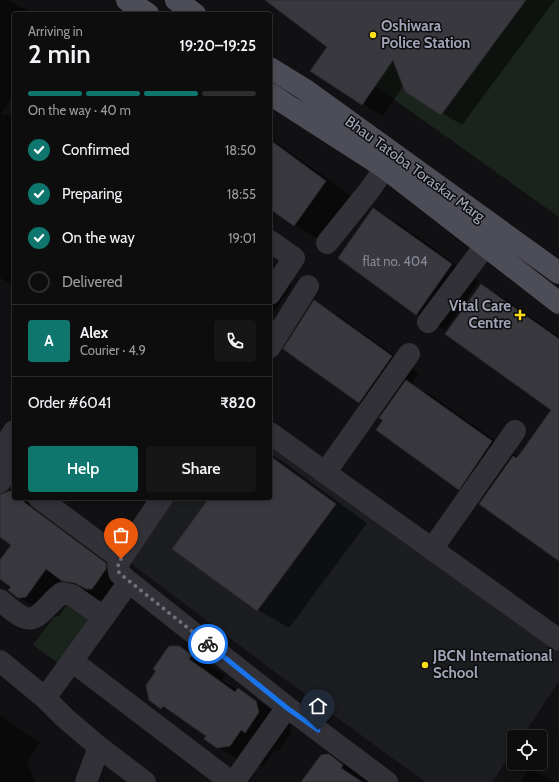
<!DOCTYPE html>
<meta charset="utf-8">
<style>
:root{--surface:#0d0d0e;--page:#161617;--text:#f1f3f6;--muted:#9a9c9e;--line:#2d2d2e;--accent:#0f766e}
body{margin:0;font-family:Cabin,sans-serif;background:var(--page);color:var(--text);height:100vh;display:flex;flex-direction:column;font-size:15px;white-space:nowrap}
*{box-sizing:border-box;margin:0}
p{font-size:13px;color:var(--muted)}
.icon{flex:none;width:22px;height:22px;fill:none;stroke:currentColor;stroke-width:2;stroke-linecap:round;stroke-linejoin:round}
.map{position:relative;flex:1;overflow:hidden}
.side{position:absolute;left:12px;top:12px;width:260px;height:488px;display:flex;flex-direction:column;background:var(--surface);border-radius:4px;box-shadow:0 2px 6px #0003,0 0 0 1px var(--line)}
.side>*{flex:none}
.tools{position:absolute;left:507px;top:730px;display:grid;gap:8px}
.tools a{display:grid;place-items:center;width:40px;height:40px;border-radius:4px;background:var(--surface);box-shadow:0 2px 6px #0003,0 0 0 1px var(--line);font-size:20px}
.pin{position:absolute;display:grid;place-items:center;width:34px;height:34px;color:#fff;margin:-41px -17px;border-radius:50% 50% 50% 0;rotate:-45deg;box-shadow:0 0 4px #0007}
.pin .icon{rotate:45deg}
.courier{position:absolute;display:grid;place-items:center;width:40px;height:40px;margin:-20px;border:3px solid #1a73e8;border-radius:50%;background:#fff;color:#222;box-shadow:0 1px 5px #0007}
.overview em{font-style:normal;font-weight:600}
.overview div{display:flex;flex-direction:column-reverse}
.overview{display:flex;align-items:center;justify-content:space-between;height:68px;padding:0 16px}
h1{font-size:26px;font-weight:600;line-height:30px}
.bar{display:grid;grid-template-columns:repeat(4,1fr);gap:6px 4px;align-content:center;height:48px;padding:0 16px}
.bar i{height:5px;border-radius:3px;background:var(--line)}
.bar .on{background:var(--accent)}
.bar p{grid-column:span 4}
.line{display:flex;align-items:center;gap:10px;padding:0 16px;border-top:1px solid var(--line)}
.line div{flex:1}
.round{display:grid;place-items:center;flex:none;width:42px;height:42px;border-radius:4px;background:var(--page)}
ol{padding:0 16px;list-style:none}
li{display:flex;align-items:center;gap:12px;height:44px}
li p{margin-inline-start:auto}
li .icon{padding:4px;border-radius:50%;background:var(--accent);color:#fff;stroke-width:4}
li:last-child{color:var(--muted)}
li i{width:22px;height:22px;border:2px solid var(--line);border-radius:50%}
.button{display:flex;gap:8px;margin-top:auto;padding:8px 16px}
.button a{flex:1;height:46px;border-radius:4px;background:var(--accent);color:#fff;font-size:16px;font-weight:600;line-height:46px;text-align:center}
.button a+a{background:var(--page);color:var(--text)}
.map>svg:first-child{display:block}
.built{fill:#1c1d20}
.green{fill:#1b231d}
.shadow{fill:#0007}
.building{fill:#38383e;stroke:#2b2b2f}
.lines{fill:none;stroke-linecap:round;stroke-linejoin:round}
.minor{stroke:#323138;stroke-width:22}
.tertiary{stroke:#323138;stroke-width:22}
.primary{stroke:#4d4d57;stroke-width:22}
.done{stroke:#6e707c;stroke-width:4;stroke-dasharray:0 7.2}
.route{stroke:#1a73e8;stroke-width:5}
.poi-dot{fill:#ffdf1c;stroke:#0c0c0e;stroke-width:1.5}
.labels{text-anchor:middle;stroke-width:3;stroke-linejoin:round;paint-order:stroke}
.number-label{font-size:13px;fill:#868897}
.poi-label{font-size:15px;font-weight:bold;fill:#a0a3b5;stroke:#0c0c0e;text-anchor:start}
.street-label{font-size:15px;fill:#a0a3b5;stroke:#0c0c0e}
</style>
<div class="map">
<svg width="559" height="782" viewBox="0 0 559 782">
<rect width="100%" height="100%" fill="#111113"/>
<path class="built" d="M270,446L388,528L559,652V681L522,737H514V749L492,782H425L283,678L129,562L174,498H270Z"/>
<path class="green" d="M412,0H559V217L364,78Z
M67,599L91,617L58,663L33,645Z"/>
<path class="shadow" d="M0,0H7L35,14H14V94L1,114L14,115V286L0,278Z
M270,0H555L462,125L408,92L404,85L383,116L363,104L311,70L328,47Z
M270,138L353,197L322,241L294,225L270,208Z
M373,209L401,225L479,281L445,330L417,314Z
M270,270L292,286L270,317Z
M482,285L509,301L559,337V560L482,502L459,489L384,420L382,416L359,402L285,349L314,302L342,318L419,373L411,384L434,397L518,457L553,409Z
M270,454L282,461L367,523L289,628L258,610L173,549L210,498H270Z
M0,495H14V498H20L42,511L139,583V588L125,607L120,608L109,601L96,599L78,589L59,616L52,617L19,597L12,587L0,578V562L12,545L0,536Z
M178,647L225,675L222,680L237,690L238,689L272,709L289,721L292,732L279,751L275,749L264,765L251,767L217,747L208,736L150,699Z
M0,715L40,743L27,762L35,782H0Z
M329,755L357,772L370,782H307Z
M529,768L535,771L554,782H521Z"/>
<path class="building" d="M265,0H526L441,115L407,93L404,89L393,60L362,105L310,71L327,47Z
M270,140L326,181L294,226L270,209Z
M373,208L452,264L416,315L338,258Z
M481,284L559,339V561L479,504L513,456L516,458L520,454L551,410L445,334Z
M314,300L392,356L359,403L283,349Z
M406,380L492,441L459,490L376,430L383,420L379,418Z
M270,456L336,504L257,611L172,549L209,498H270Z
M9,491L14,494V498L20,499L106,563V569L92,589H86L75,583L62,581L46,569L26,597L18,598L8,590L11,587L0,579V560L11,545L0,537V494L5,493Z
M169,646H179L192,655L189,659L228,687L235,692L238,688L256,701L259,712L245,733L241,730L230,746L217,748L204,739L206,736L163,706L161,709L149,700L146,685L156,671L153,669Z
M329,754L343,765L341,768L362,782H301L321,755Z"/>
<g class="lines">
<path class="minor" d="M270,241L294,258L270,294
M327,243L368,192L385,168
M428,322L485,246
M270,347L308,286
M270,433L559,640
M0,452L14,431
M325,473L409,354
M0,482L14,462
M39,498L121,559
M432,549L515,431
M129,582L287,707L387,782
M0,600C9,607 25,625 37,616C46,610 53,599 62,593L72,595L103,617
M72,661L231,782
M45,698L129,582L119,573L118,563L162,498
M234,782L287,707"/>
<path class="tertiary" d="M0,661L45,698L65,718L99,747L145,782
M86,782L99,747"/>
<path class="primary" d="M127,0L148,14
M176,0L195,14
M270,68L304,89L559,273
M270,94L385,168L559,303"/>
</g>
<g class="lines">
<path class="done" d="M121,559L118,563L119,573L208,644"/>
<path class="route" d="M208,644L287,708L318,730"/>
</g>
<g class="poi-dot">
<circle cx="373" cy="35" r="4"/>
<path d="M518 309h4v4h4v4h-4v4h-4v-4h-4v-4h4z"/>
<circle cx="425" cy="665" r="4"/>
</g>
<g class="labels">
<g class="number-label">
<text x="395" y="266">flat no. 404</text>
</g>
<g class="poi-label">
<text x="381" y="31">Oshiwara<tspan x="381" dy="17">Police Station</tspan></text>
<text x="511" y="311" text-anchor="end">Vital Care<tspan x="511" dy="17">Centre</tspan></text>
<text x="433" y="661">JBCN International<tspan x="433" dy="17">School</tspan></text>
</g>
<g class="street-label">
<text transform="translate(415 169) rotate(36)" y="5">Bhau Tatoba Toraskar Marg</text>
</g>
</g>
</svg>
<div class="tools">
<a><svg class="icon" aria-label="locate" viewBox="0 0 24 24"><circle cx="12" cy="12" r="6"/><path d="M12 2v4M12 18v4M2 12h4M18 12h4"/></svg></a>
</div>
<div class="pin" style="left:121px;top:559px;background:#ea580c"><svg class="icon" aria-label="bag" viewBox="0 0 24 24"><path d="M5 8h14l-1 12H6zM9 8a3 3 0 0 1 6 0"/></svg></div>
<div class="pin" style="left:318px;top:730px;background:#1f2937"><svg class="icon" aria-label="home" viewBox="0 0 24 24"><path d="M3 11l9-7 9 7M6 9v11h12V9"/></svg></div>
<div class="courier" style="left:208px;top:644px"><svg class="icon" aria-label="bike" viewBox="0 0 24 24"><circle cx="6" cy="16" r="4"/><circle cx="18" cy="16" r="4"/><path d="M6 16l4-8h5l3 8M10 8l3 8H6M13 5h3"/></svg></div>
<section class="side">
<div class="overview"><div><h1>2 min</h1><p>Arriving in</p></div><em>19:20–19:25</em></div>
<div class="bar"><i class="on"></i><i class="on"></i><i class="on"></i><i></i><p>On the way · 40 m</p></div>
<ol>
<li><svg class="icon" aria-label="check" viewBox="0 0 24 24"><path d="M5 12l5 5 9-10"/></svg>Confirmed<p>18:50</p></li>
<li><svg class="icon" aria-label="check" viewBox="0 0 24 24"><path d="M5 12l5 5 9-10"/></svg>Preparing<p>18:55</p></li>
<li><svg class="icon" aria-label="check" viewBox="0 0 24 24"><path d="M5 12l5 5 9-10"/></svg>On the way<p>19:01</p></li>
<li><i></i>Delivered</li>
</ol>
<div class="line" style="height:72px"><b class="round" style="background:var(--accent);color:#fff">A</b><div><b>Alex</b><p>Courier · 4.9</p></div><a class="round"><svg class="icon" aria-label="phone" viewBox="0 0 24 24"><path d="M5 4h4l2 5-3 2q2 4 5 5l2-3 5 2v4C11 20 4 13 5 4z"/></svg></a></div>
<div class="line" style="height:52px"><div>Order #6041</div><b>₹820</b></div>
<div class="button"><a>Help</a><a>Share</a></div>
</section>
</div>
